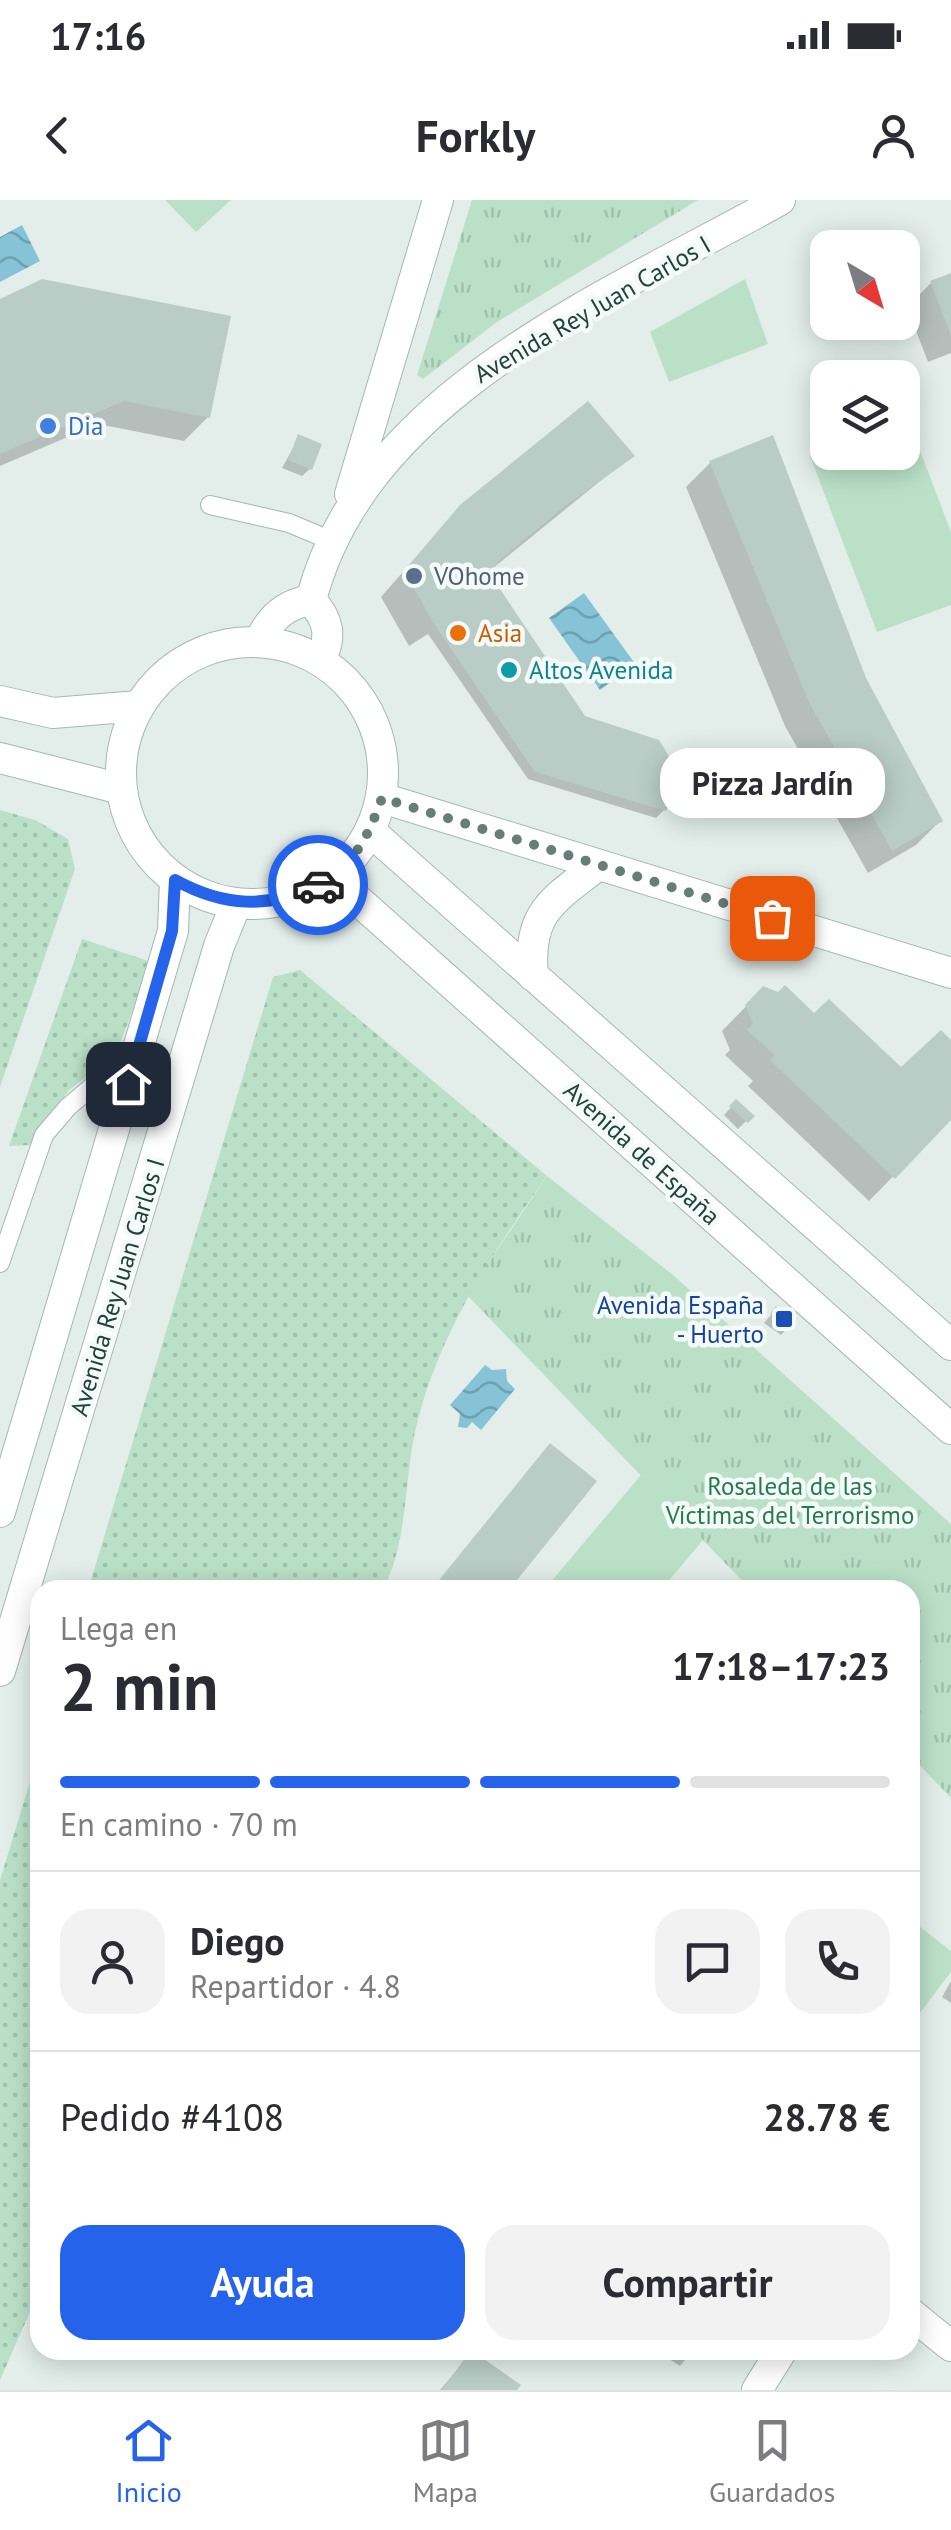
<!DOCTYPE html>
<html lang="es">
<meta charset="utf-8">
<style>
:root{--surface:#fff;--page:#f2f2f3;--text:#2b2b33;--muted:#7c7c81;--line:#e1e1e2;--accent:#2563eb}
body{margin:0;font-family:"PT Sans",sans-serif;background:var(--page);color:var(--text);height:100vh;display:flex;flex-direction:column;font-size:38px;white-space:nowrap}
*{box-sizing:border-box;margin:0}
p{font-size:32px;color:var(--muted)}
.icon{flex:none;width:55px;height:55px;fill:none;stroke:currentColor;stroke-width:2;stroke-linecap:round;stroke-linejoin:round}
.map{position:relative;flex:1;overflow:hidden}
.side{position:absolute;left:30px;top:1380px;width:890px;height:780px;display:flex;flex-direction:column;background:var(--surface);border-radius:30px;box-shadow:0 5px 25px #0003}
.side>*{flex:none}
.needle{width:65px;rotate:142deg}
.fabs{position:absolute;left:810px;top:30px;display:grid;gap:20px}
.fabs a{display:grid;place-items:center;width:110px;height:110px;border-radius:20px;background:var(--surface);box-shadow:0 5px 25px #0003;font-size:50px}
.pin{position:absolute;display:grid;place-items:center;width:85px;height:85px;color:#fff;margin:-42px;border-radius:20px;box-shadow:0 5px 15px #0006}
.courier{position:absolute;display:grid;place-items:center;width:100px;height:100px;margin:-50px;border:8px solid #2563eb;border-radius:50%;background:#fff;color:#222;box-shadow:0 2px 12px #0007}
.bubble{position:absolute;height:70px;border-radius:30px;background:var(--surface);box-shadow:0 5px 25px #0003;font-size:32px;font-weight:600;line-height:70px;text-align:center}
.headline em{font-style:normal;font-weight:600}
.headline div{display:flex;flex-direction:column-reverse}
.headline{display:flex;align-items:center;justify-content:space-between;height:170px;padding:0 30px}
h1{font-size:65px;font-weight:600;line-height:75px}
.bar{display:grid;grid-template-columns:repeat(4,1fr);gap:15px 10px;align-content:center;height:120px;padding:0 30px}
.bar i{height:12px;border-radius:8px;background:var(--line)}
.bar .active{background:var(--accent)}
.bar p{grid-column:span 4}
.line{display:flex;align-items:center;gap:25px;padding:0 30px;border-top:2px solid var(--line)}
.line div{flex:1}
.round{display:grid;place-items:center;flex:none;width:105px;height:105px;border-radius:30px;background:var(--page)}
.action{display:flex;gap:20px;margin-top:auto;padding:20px 30px}
.action a{flex:1;height:115px;border-radius:30px;background:var(--accent);color:#fff;font-size:40px;font-weight:600;line-height:115px;text-align:center}
.action a+a{background:var(--page);color:var(--text)}
.status{display:flex;justify-content:space-between;align-items:center;height:70px;padding:0 50px;background:var(--surface);direction:ltr}
.status svg{height:28px;fill:currentColor}
header{display:flex;justify-content:space-between;align-items:center;height:130px;padding:0 30px;background:var(--surface);font-size:45px;font-weight:600}
.tabs{display:flex;justify-content:space-around;align-items:center;height:140px;border-top:2px solid var(--line);background:var(--surface);font-size:28px;color:var(--muted)}
.tabs a{display:grid;justify-items:center;gap:5px}
.tabs .active{color:var(--accent)}
.map>svg:first-child{display:block}
.grass{fill:url(#grass-dots)}
.park{fill:url(#park-tufts)}
.pitch{fill:#bae1c8}
.water{fill:url(#water-waves)}
.shadow{fill:#0003}
.building{fill:#baccc6}
.lines{fill:none;stroke-linecap:round;stroke-linejoin:round}
.lane-casing{stroke:#a5b7b2;stroke-width:20}
.street-casing{stroke:#a5b7b2;stroke-width:32}
.lane{stroke:#fff;stroke-width:18}
.street{stroke:#fff;stroke-width:30}
.done{stroke:#657e78;stroke-width:10;stroke-dasharray:0 18}
.route{stroke:#2563eb;stroke-width:12}
.shop-dot{fill:#3f7fe0;stroke:#f4faf7;stroke-width:4}
.service-dot{fill:#5c6f8a;stroke:#f4faf7;stroke-width:4}
.food-dot{fill:#e8710a;stroke:#f4faf7;stroke-width:4}
.culture-dot{fill:#0f9aa8;stroke:#f4faf7;stroke-width:4}
.transit-dot{fill:#1a4fb4;stroke:#f4faf7;stroke-width:4}
.labels{text-anchor:middle;stroke-width:9;stroke-linejoin:round;paint-order:stroke}
.street-label{font-size:25px;fill:#21413b;stroke:#f4faf7}
.shop-label{font-size:25px;fill:#366cbe;stroke:#f4faf7;text-anchor:start}
.service-label{font-size:25px;fill:#4e5e75;stroke:#f4faf7;text-anchor:start}
.food-label{font-size:25px;fill:#c56008;stroke:#f4faf7;text-anchor:start}
.culture-label{font-size:25px;fill:#0d838f;stroke:#f4faf7;text-anchor:start}
.transit-label{font-size:25px;fill:#164399;stroke:#f4faf7;text-anchor:end}
.park-label{font-size:25px;fill:#277b50;stroke:#f4faf7}
</style>
<div class="status"><b>17:16</b><svg viewBox="0 0 49 12"><path d="M0 12V9h3v3zM5 12V6h3v6zM10 12V3h3v9zM15 12V0h3v12zM26 1h20v11H26zM47 4h2v5h-2z"/></svg></div>
<header><svg class="icon" aria-label="back" viewBox="0 0 24 24"><path d="M15 5l-7 7 7 7"/></svg>Forkly<svg class="icon" aria-label="person" viewBox="0 0 24 24"><circle cx="12" cy="8" r="4"/><path d="M4 21q1-7 8-7t8 7"/></svg></header>
<div class="map">
<svg width="951" height="2190" viewBox="0 0 951 2190">
<defs>
<pattern id="grass-dots" width="8" height="8" patternUnits="userSpaceOnUse" patternTransform="scale(2.5)"><rect width="8" height="8" fill="#bae1c8"/><path d="M2 2h.1M6 6h.1" fill="none" stroke="#a0c2ad" stroke-width="1.8" stroke-linecap="round"/></pattern>
<pattern id="park-tufts" width="24" height="20" patternUnits="userSpaceOnUse" patternTransform="scale(2.5)"><rect width="24" height="20" fill="#bae1c8"/><path d="M3 7l-1-3M5 7V3M7 7l1-3M15 17l-1-3M17 17v-4M19 17l1-3" fill="none" stroke="#a0c2ad"/></pattern>
<pattern id="water-waves" width="16" height="10" patternUnits="userSpaceOnUse" patternTransform="scale(2.5)"><rect width="16" height="10" fill="#86c3d7"/><path d="M0 5q4-4 8 0t8 0" fill="none" stroke="#6da0b0"/></pattern>
</defs>
<rect width="100%" height="100%" fill="#e3eeea"/>
<path class="grass" d="M0,610L35,620L68,639L75,669L0,887Z
M82,739L151,762L121,841L94,871L69,890L31,945L9,946Z
M300,770L547,976C493,1052 442,1128 418,1219C403,1275 410,1337 383,1390H88L273,777Z
M40,1549V2089L0,2180V1680Z"/>
<path class="park" d="M472,0H698L497,122L423,179L417,175Z
M547,976L673,1075L951,1324V1598L910,1555V1390H751L467,1095Z"/>
<path class="pitch" d="M165,0H231L196,32Z
M745,79L768,144L669,182L650,132Z
M908,219L951,332V405L877,432L810,256L827,250L902,252L903,221Z
M641,1275L703,1340L661,1390H544Z
M910,1719L951,1751V1772L910,1826Z"/>
<path class="water" d="M22,25L40,61L0,82V37Z
M584,393L636,465L600,490L549,418Z
M485,1165L492,1170L506,1169L507,1181L515,1189L481,1230L472,1222L467,1228L458,1227L460,1214L450,1205Z"/>
<path class="shadow" d="M951,76V153L928,162L907,107L931,83Z
M0,102L208,217L184,241L98,224L0,266Z
M299,237L310,269L302,276L282,268Z
M631,256L487,373L583,518L662,579L664,610L656,618L528,579L428,434L409,446L381,397L437,333Z
M710,263L864,479L940,621L916,645L868,673L785,526L686,287Z
M763,789L901,871L951,843V917L869,1001L748,886L753,881L725,855L730,850L722,831Z
M736,902L751,916L738,929L724,915Z
M776,1109L788,1127L781,1135L764,1123Z
M951,1781V1803L942,1797Z
M655,2150H693L680,2166Z
M472,2152L514,2190H440Z"/>
<path class="building" d="M951,73V136L930,81Z
M42,79L231,116L210,218L124,201L0,254V99Z
M588,201L635,256L565,306L500,360L490,374L585,516L659,540L675,566L664,580V595L670,602L666,611L535,572L434,424L404,371L460,305Z
M298,234L322,244L312,270L288,260Z
M773,235L866,478L943,621L892,651L809,502L709,261Z
M785,785L814,813L829,799L901,867L941,830L951,840V920L895,979L770,860L775,855L747,830L753,824L745,805L763,786L778,792Z
M736,899L755,916L748,923L729,906Z
M776,1106L796,1121L790,1129L770,1114Z
M550,1243L597,1281L509,1390H431Z
M471,2150L521,2185L517,2190H442Z
M674,2150H696L689,2160Z"/>
<g class="lines">
<g class="lane-casing">
<path id="lane" d="M210,305L289,323L332,341
M0,1063L44,935L68,907L135,850"/>
</g>
<g class="street-casing">
<path id="street" d="M350,294L438,0
M311,400C365,193 609,96 780,0
M311,400C328,419 333,436 320,460
M260,441C270,417 286,404 311,400
M121 573a131 131 0 1 1 262 0a131 131 0 1 1-262 0Z
M0,501L53,513L138,506
M0,558L121,589
M382,598L951,773
M370,631L951,1145
M332,677L951,1229
M533,776C527,713 552,701 597,666
M0,1312L173,731L175,680
M0,1471L219,746L236,704
M910,2113L951,2146
M757,2190L782,2150"/>
</g>
<use href="#lane" class="lane"/>
<use href="#street" class="street"/>
</g>
<g class="lines">
<path class="done" d="M318,685C354,667 369,634 382,598L772,718"/>
<path class="route" d="M128,884L172,731L175,680C224,707 268,709 318,685"/>
</g>
<circle class="shop-dot" cx="48" cy="226" r="10"/>
<circle class="service-dot" cx="414" cy="376" r="10"/>
<circle class="food-dot" cx="458" cy="433" r="10"/>
<circle class="culture-dot" cx="509" cy="470" r="10"/>
<rect class="transit-dot" x="774" y="1109" width="20" height="20" rx="5"/>
<g class="labels">
<g class="street-label">
<text transform="translate(592 109) rotate(-30)" y="9">Avenida Rey Juan Carlos I</text>
<text transform="translate(642 953) rotate(42)" y="9">Avenida de España</text>
<text transform="translate(117 1087) rotate(-73)" y="9">Avenida Rey Juan Carlos I</text>
</g>
<g class="shop-label">
<text x="68" y="235">Dia</text>
</g>
<g class="service-label">
<text x="434" y="385">VOhome</text>
</g>
<g class="food-label">
<text x="478" y="442">Asia</text>
</g>
<g class="culture-label">
<text x="529" y="479">Altos Avenida</text>
</g>
<g class="transit-label">
<text x="764" y="1114">Avenida España<tspan x="764" dy="29">- Huerto</tspan></text>
</g>
<g class="park-label">
<text x="790" y="1295">Rosaleda de las<tspan x="790" dy="29">Víctimas del Terrorismo</tspan></text>
</g>
</g>
</svg>
<div class="fabs">
<a><svg class="needle" viewBox="-14 -14 28 28"><path d="M0-13l5 13h-10z" fill="#e53935"/><path d="M0 13l5-13h-10z" fill="#7c7c81"/></svg></a>
<a><svg class="icon" aria-label="layers" viewBox="0 0 24 24"><path d="M12 4l9 5-9 5-9-5zM3 14l9 5 9-5"/></svg></a>
</div>
<div class="pin" style="left:772px;top:718px;background:#ea580c"><svg class="icon" aria-label="bag" viewBox="0 0 24 24"><path d="M5 8h14l-1 12H6zM9 8a3 3 0 0 1 6 0"/></svg></div>
<div class="pin" style="left:128px;top:884px;background:#1f2937"><svg class="icon" aria-label="home" viewBox="0 0 24 24"><path d="M3 11l9-7 9 7M6 9v11h12V9"/></svg></div>
<div class="courier" style="left:318px;top:685px"><svg class="icon" aria-label="car" viewBox="0 0 24 24"><path d="M5 17H2v-5l4-1 3-4h7l3 4 3 1v5h-3M9 17h6M6 11h13"/><circle cx="7" cy="17" r="2"/><circle cx="17" cy="17" r="2"/></svg></div>
<div class="bubble" style="left:660px;top:548px;width:225px">Pizza Jardín</div>
<section class="side">
<div class="headline"><div><h1>2 min</h1><p>Llega en</p></div><em>17:18–17:23</em></div>
<div class="bar"><i class="active"></i><i class="active"></i><i class="active"></i><i></i><p>En camino · 70 m</p></div>
<div class="line" style="height:180px"><a class="round"><svg class="icon" aria-label="person" viewBox="0 0 24 24"><circle cx="12" cy="8" r="4"/><path d="M4 21q1-7 8-7t8 7"/></svg></a><div><b>Diego</b><p>Repartidor · 4.8</p></div><a class="round"><svg class="icon" aria-label="chat" viewBox="0 0 24 24"><path d="M4 5h16v11H9l-5 4z"/></svg></a><a class="round"><svg class="icon" aria-label="phone" viewBox="0 0 24 24"><path d="M5 4h4l2 5-3 2q2 4 5 5l2-3 5 2v4C11 20 4 13 5 4z"/></svg></a></div>
<div class="line" style="height:130px"><div>Pedido #4108</div><b>28.78 €</b></div>
<div class="action"><a>Ayuda</a><a>Compartir</a></div>
</section>
</div>
<nav class="tabs">
<a class="active"><svg class="icon" aria-label="home" viewBox="0 0 24 24"><path d="M3 11l9-7 9 7M6 9v11h12V9"/></svg>Inicio</a>
<a><svg class="icon" aria-label="map" viewBox="0 0 24 24"><path d="M3 6l6-2 6 2 6-2v14l-6 2-6-2-6 2zM9 4v14M15 6v14"/></svg>Mapa</a>
<a><svg class="icon" aria-label="saved" viewBox="0 0 24 24"><path d="M7 4h10v16l-5-4-5 4z"/></svg>Guardados</a>
</nav>
